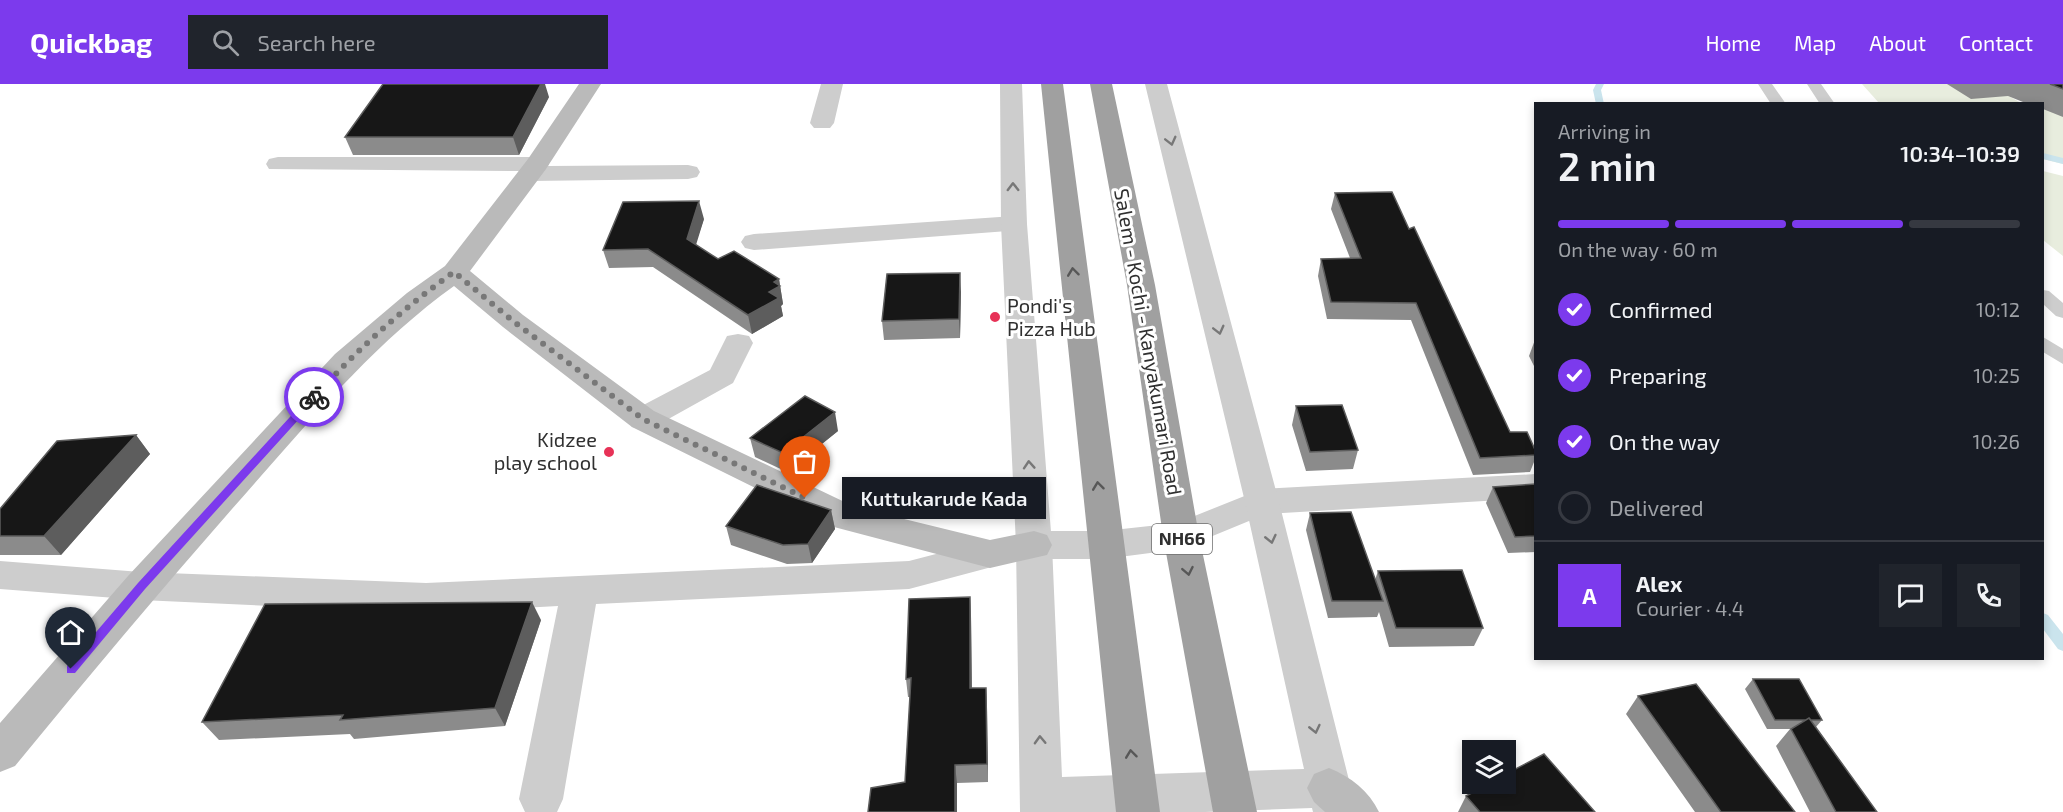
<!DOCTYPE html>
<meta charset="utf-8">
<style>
:root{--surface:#171b24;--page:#20242c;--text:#f1f3f6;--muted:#9ea1a6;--line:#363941;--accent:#7c3aed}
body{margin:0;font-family:"Exo 2",sans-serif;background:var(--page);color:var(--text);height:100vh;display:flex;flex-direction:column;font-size:22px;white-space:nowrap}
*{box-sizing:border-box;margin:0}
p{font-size:20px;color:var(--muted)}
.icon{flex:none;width:33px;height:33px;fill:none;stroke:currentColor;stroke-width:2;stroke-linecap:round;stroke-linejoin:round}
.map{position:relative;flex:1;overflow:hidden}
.details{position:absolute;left:1534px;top:18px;width:510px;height:558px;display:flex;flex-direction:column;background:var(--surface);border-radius:0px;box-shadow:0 3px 9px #0003}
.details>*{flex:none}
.buttons{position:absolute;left:1462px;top:656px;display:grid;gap:12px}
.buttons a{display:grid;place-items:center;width:54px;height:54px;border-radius:0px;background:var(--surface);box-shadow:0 3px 9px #0003;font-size:30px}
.pin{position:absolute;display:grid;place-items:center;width:51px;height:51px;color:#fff;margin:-62px -26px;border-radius:50% 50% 50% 0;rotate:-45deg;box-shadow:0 0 6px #0007}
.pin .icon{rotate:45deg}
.courier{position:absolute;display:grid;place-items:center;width:60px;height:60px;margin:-30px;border:4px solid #7c3aed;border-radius:50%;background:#fff;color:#222;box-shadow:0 2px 8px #0007}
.bubble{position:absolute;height:42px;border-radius:0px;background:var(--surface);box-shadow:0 3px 9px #0003;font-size:20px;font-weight:600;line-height:42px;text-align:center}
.summary em{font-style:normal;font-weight:600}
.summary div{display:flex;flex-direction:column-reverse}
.summary{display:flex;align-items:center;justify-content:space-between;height:102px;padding:0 24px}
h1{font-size:39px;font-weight:600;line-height:45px}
.bar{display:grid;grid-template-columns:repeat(4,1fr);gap:9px 6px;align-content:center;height:72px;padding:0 24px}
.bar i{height:8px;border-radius:4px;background:var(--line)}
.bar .selected{background:var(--accent)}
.bar p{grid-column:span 4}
.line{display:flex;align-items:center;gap:15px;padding:0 24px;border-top:2px solid var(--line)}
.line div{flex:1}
.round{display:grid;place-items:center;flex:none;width:63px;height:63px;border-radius:0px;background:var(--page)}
ol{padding:0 24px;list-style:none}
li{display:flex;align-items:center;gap:18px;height:66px}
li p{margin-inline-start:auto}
li .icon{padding:6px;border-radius:50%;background:var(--accent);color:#fff;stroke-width:4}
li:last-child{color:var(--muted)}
li i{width:33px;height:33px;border:3px solid var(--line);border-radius:50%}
header{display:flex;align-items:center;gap:36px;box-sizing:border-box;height:84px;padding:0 30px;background:var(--accent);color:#fff}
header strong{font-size:28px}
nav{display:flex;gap:33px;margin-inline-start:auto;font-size:21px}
.search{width:420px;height:54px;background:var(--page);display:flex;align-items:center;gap:15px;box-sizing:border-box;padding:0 21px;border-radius:0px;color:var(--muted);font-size:22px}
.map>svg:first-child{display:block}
.green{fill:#e8edde}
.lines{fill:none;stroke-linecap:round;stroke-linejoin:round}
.stream{fill:#cae4ed;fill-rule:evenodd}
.service{fill:#cdcdcd;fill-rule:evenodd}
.minor{fill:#cdcdcd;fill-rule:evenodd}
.tertiary{fill:#cdcdcd;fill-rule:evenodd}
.secondary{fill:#bababa;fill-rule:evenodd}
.trunk{fill:#a0a0a0;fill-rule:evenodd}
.wall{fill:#8b8b8b}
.shaded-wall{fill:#5d5d5d}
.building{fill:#171717;stroke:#5d5d5d;stroke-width:1.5}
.oneway{stroke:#777}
.oneway2{stroke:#575757}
.route{fill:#7c3aed}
.done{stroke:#787878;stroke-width:6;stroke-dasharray:0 10.8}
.poi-dot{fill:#e73257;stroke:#fff;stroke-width:2}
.labels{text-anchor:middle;stroke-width:6;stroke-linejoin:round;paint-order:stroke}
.shield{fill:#fff;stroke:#6e6e6e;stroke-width:1.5}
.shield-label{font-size:18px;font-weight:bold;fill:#303030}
.poi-label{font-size:20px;fill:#303030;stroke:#fff;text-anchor:start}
.street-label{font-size:20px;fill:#303030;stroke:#fff}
</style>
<header>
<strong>Quickbag</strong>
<div class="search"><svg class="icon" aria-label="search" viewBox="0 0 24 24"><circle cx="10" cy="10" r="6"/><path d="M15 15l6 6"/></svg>Search here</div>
<nav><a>Home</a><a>Map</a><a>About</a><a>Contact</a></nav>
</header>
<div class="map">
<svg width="2063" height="728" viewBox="0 0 2063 728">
<rect width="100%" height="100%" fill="#fff"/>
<path class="green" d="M1862,0H1988L2021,19H1879Z
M2063,21V80L2043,75V23Z
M2043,87L2063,92V172L2043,156Z"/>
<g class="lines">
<path class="stream" d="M1596,0H1604L1601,6L1604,20H1596L1593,6Z
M2043,69L2063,74V80L2043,75Z
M2043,529L2048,531L2063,550V567L2058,565L2043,545Z"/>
<path class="service" d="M1758,0H1772L1786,20H1771Z
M1807,0H1821L1835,20H1820Z
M2043,206L2049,207L2063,219V234L2056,232L2043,220Z
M2043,253L2063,265V280L2043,268Z"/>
<path class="minor" d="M821,0H843L834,39L830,44H814L810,39Z
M278,73H537L546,75L549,80L548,82L688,81L697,83L700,88L697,93L688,95L530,97L521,95L518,90L519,87L269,85L266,80L269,75Z
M1014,132L1023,134L1027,140L1023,146L754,166L745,164L741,158L745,152L754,150Z
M738,250L749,252L753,259L733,299L654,343L643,346L632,343L627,335L632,327L710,286L727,252Z
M1536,390V414L1266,430L1181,465L1104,475H1034L1021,471L1016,461L1021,451L1034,447H1104L1177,439L1262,405Z
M990,456L1003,460L1008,470L1003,480L909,505L596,520L563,715L557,728H525L519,715L558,522L426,529L141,516L0,505V477L141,488L426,499L909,477Z"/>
<path class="tertiary" d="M1000,0H1022L1027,140L1052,461L1062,693L1304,685L1245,418L1145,0H1167L1279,418L1357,728H1313L1312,724L1205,728H1020L1016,461L1001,140Z"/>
<path class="secondary" d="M579,0H601L546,85L470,187L523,231L654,327L855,423L990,456L1034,447L1047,451L1052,461L1047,471L990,484L834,443L632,343L503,243L454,202C380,255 321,324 261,392C177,487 95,584 15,682L0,688V639L128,492L335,270L407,209L445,182L528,75Z
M1329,684C1351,693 1369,707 1379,728H1325L1314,718L1307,704L1314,690Z"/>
<path class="trunk" d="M1041,0H1063L1160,728H1116Z
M1090,0H1112L1155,201L1199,452L1257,728H1213L1163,452L1127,201Z"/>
</g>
<path class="wall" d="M1947,0H2063V33L2043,25V20H2028L2008,12L1971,15Z
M549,13L519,71H353L345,53Z
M1335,109L1409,145L1510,348L1536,368V373L1530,388L1473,391L1411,236L1327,235L1318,192L1321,175L1350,174L1331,125Z
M704,135L695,161L718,175L779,195L783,220L781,222L783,232L752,250L653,183L609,184L603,166Z
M961,208L960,254L884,256L882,237Z
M1536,253V286L1529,272Z
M1296,322L1358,366L1353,385L1306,387L1292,341Z
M838,347L787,388L755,373L750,354Z
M136,351L150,370L61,471H0V425Z
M1536,400V468L1508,469L1486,419L1493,403Z
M831,426L835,445L812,479L787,480L731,461L726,442Z
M1310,429L1375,496L1378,487L1483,544L1474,562L1389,563L1379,528L1377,533L1328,534L1306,446Z
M970,513L971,532L972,604H986L988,698L957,699L905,698L910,613H908L906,595Z
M541,536L505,642L354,655L350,650L219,656L202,638Z
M1753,595L1822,636L1816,643L1877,728H1810L1776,662L1790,645H1767L1745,605Z
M1638,612L1795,728H1695L1626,630Z
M1466,712L1595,728H1458Z"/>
<path class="shaded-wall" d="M541,0H545L549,13L519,71L513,53Z
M699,117L704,135L692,174L687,155Z
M960,189L961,208L960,254L959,235Z
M779,195L783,220L781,222L783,232L752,250L748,231L769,208L774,198Z
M835,328L838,347L787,388L783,369Z
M136,351L150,370L61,471L44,452Z
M831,426L835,445L812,479L808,460Z
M970,513L971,532L972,623L970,604Z
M532,518L541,536L505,642L495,624Z
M986,604L987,622L988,698L987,680Z
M955,681L957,699V728H955Z"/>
<path class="building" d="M383,0H541L513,53H345Z
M2050,0H2063V5Z
M1392,108L1409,145L1414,143L1510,348H1527L1536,368V371L1480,374L1416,219L1331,218L1321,175L1361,174L1335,109Z
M699,117L687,155L718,175L734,167L779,195L774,198L780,202L769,208L779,214L748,231L648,165L603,166L623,118Z
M960,189L959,235L882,237L887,190Z
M805,312L835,328L783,369L750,354Z
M1342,321L1358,366L1310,368L1296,322Z
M136,351L44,452H0V425L57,357Z
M1536,400V452L1515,453L1493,403Z
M757,401L831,426L808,460L783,461L726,442Z
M1351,428L1383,517H1332L1310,429Z
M1462,486L1483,544H1396L1378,487Z
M970,513V604H986L987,680L955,681V728H868L871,704L905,698L911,594L906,595L909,515Z
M532,518L495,624L340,636L343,631L202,638L265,520Z
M1753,595H1799L1822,636H1811L1809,634L1806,636H1775Z
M1696,600L1795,728H1721L1638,612Z
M1809,634L1877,728H1836L1791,645Z
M1544,670L1595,728H1480L1466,712L1490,699H1506V690Z"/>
<defs><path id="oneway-chevron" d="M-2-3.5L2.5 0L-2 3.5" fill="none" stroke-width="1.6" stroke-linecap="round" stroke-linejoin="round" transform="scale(1.5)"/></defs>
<g class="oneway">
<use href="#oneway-chevron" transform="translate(1171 57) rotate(76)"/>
<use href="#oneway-chevron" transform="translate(1013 103) rotate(-91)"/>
<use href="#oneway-chevron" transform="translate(1219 246) rotate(76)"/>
<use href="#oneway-chevron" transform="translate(1029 381) rotate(-94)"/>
<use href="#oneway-chevron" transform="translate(1271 455) rotate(77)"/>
<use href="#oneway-chevron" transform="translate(1315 645) rotate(77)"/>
<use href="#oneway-chevron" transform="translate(1040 656) rotate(-92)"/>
</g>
<g class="oneway2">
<use href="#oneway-chevron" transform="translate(1073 188) rotate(-97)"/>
<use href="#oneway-chevron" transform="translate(1098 402) rotate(-97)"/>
<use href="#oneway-chevron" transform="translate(1188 487) rotate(79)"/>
<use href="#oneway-chevron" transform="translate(1131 670) rotate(-97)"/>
</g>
<path class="route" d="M311,310L319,313L145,505L75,589H67V582L138,499Z"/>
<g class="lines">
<path class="done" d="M314,313C357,266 403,224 454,188L513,237L643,335L805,414"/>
</g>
<g class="poi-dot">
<circle cx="995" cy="233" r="6"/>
<circle cx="609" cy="368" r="6"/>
</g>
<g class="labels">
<rect class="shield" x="1152" y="440" width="60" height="30" rx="4.5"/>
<g class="shield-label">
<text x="1182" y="461">NH66</text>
</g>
<g class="poi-label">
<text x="1007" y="229">Pondi's<tspan x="1007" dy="23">Pizza Hub</tspan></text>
<text x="597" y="363" text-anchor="end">Kidzee<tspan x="597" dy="23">play school</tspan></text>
</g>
<g class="street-label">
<text transform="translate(1148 258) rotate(80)" y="7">Salem - Kochi - Kanyakumari Road</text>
</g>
</g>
</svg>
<div class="buttons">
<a><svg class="icon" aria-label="layers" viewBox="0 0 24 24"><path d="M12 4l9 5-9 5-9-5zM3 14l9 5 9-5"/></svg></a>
</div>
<div class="pin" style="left:805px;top:414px;background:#ea580c"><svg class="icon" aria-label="bag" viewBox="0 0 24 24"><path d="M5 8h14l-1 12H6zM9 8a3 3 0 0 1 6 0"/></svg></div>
<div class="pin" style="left:71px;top:585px;background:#1f2937"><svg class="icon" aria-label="home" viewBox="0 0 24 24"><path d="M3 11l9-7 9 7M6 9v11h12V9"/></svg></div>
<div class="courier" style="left:314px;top:313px"><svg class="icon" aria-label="bike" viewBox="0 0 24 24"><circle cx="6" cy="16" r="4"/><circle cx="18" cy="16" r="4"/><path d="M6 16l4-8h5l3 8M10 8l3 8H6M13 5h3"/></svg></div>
<div class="bubble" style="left:842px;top:393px;width:204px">Kuttukarude Kada</div>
<section class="details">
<div class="summary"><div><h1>2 min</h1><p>Arriving in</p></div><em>10:34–10:39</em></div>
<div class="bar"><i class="selected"></i><i class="selected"></i><i class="selected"></i><i></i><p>On the way · 60 m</p></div>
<ol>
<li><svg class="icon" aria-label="check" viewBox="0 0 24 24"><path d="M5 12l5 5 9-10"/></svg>Confirmed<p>10:12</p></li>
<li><svg class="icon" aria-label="check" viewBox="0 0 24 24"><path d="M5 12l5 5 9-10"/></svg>Preparing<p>10:25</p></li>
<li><svg class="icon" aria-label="check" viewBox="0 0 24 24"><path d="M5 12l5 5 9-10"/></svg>On the way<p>10:26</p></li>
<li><i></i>Delivered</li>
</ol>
<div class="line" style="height:108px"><b class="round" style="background:var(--accent);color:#fff">A</b><div><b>Alex</b><p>Courier · 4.4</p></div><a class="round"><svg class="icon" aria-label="chat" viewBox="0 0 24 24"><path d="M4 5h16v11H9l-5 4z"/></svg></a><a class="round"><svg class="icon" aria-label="phone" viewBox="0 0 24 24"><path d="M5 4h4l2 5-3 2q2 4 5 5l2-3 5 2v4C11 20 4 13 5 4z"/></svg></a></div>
</section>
</div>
